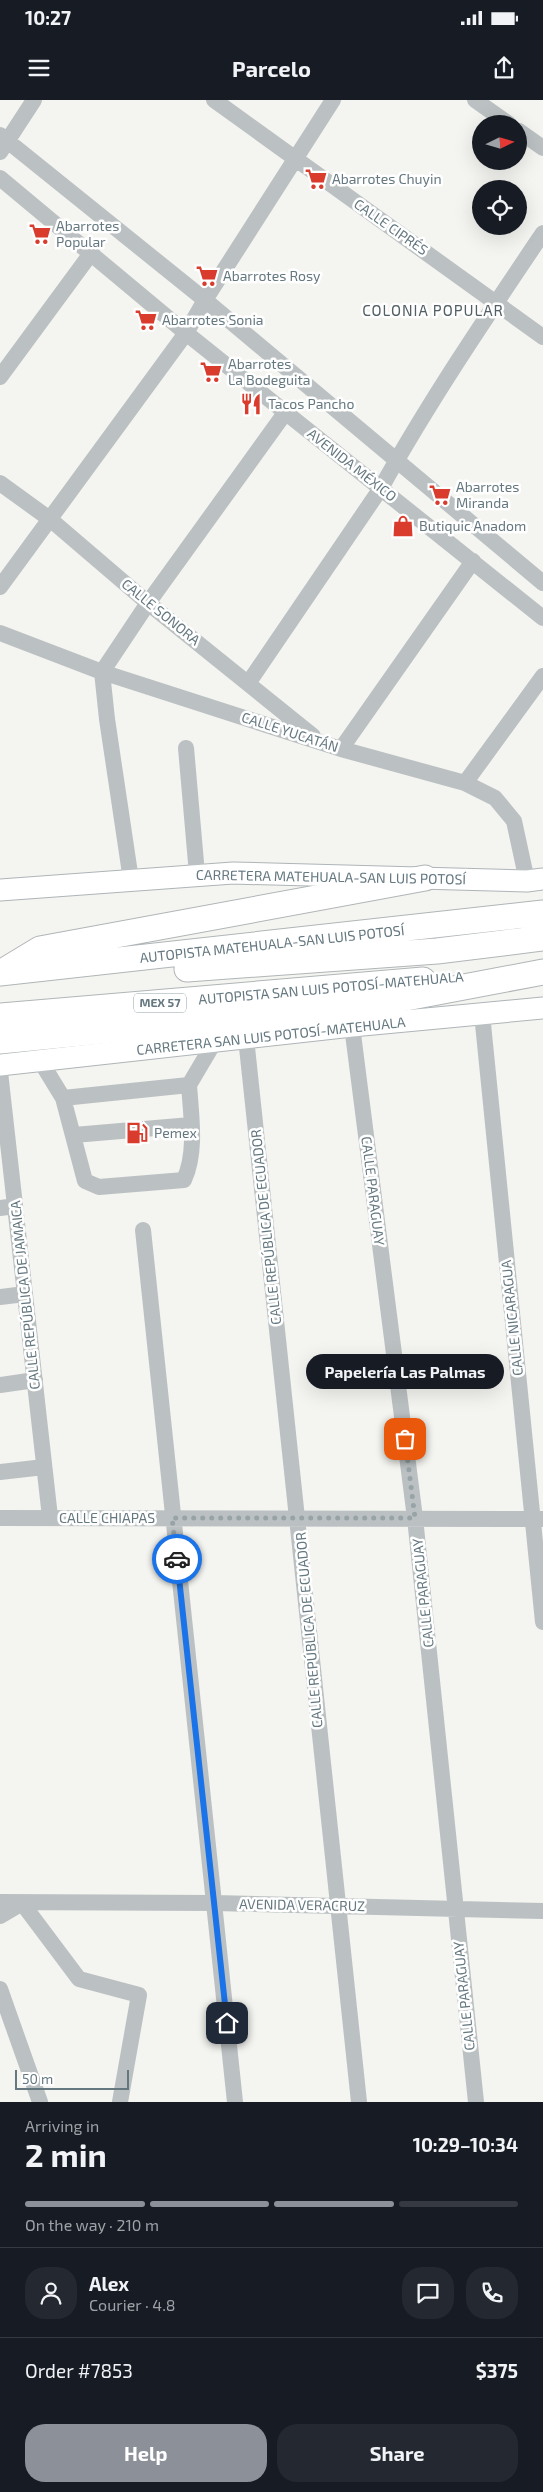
<!DOCTYPE html>
<meta charset="utf-8">
<style>
:root{--surface:#171b24;--page:#242831;--text:#f1f3f6;--muted:#9ea1a6;--line:#363941;--accent:#8c9099}
body{margin:0;font-family:"Exo 2",sans-serif;background:var(--page);color:var(--text);height:100vh;display:flex;flex-direction:column;font-size:19px;white-space:nowrap}
*{box-sizing:border-box;margin:0}
p{font-size:16px;color:var(--muted)}
.icon{flex:none;width:28px;height:28px;fill:none;stroke:currentColor;stroke-width:2;stroke-linecap:round;stroke-linejoin:round}
.map{position:relative;height:2002px;overflow:hidden}
.drawer{display:flex;flex-direction:column;background:var(--surface);flex:1}
.drawer>*{flex:none}
.needle{width:32px;rotate:85deg}
.buttons{position:absolute;left:472px;top:15px;display:grid;gap:10px}
.buttons a{display:grid;place-items:center;width:55px;height:55px;border-radius:50%;background:var(--surface);box-shadow:0 5px 20px #0002;font-size:25px}
.scale{position:absolute;left:15px;bottom:12px;width:114px;box-sizing:border-box;padding-left:5px;border:2px solid #657880;border-top:0;font-size:14px;line-height:18px;white-space:nowrap;color:#657880;-webkit-text-stroke:4px #fff;paint-order:stroke}
.pin{position:absolute;display:grid;place-items:center;width:42px;height:42px;color:#fff;margin:-21px;border-radius:10px;box-shadow:0 2px 8px #0006}
.courier{position:absolute;display:grid;place-items:center;width:50px;height:50px;margin:-25px;border:4px solid #1a73e8;border-radius:50%;background:#fff;color:#222;box-shadow:0 1px 6px #0007}
.bubble{position:absolute;height:35px;border-radius:18px;background:var(--surface);box-shadow:0 5px 20px #0002;font-size:16px;font-weight:700;line-height:35px;text-align:center}
.head em{font-style:normal;font-weight:700}
.head div{display:flex;flex-direction:column-reverse}
.head{display:flex;align-items:center;justify-content:space-between;height:85px;padding:0 25px}
h1{font-size:32px;font-weight:700;line-height:38px}
.bar{display:grid;grid-template-columns:repeat(4,1fr);gap:8px 5px;align-content:center;height:60px;padding:0 25px}
.bar i{height:6px;border-radius:4px;background:var(--line)}
.bar .selected{background:var(--accent)}
.bar p{grid-column:span 4}
.line{display:flex;align-items:center;gap:12px;padding:0 25px;border-top:1px solid var(--line)}
.line div{flex:1}
.round{display:grid;place-items:center;flex:none;width:52px;height:52px;border-radius:20px;background:var(--page)}
.action{display:flex;gap:10px;margin-top:auto;padding:10px 25px}
.action a{flex:1;height:58px;border-radius:20px;background:var(--accent);color:#fff;font-size:20px;font-weight:700;line-height:58px;text-align:center}
.action a+a{background:var(--page);color:var(--text)}
.status{display:flex;justify-content:space-between;align-items:center;height:35px;padding:0 25px;background:var(--surface);direction:ltr}
.status svg{height:14px;fill:currentColor}
header{display:flex;justify-content:space-between;align-items:center;height:65px;padding:0 25px;background:var(--surface);font-size:22px;font-weight:700}
.map>svg:first-child{display:block}
.lines{fill:none;stroke-linecap:round;stroke-linejoin:round}
.major-casing{stroke:#aeb4b7;stroke-width:23}
.highway-casing{stroke:#b0b5b7;stroke-width:27}
.minor{stroke:#bbc0c2;stroke-width:16}
.major{stroke:#fff;stroke-width:21}
.highway{stroke:#fff;stroke-width:25}
.done{stroke:#97a3a7;stroke-width:5;stroke-dasharray:0 9}
.route{stroke:#1a73e8;stroke-width:6}
.labels{text-anchor:middle;stroke-width:5;stroke-linejoin:round;paint-order:stroke}
.shield{fill:#fff;stroke:#93a0a6;stroke-width:1}
.shield-label{font-size:12px;font-weight:bold;fill:#657880}
.poi-label{font-size:14px;fill:#657880;stroke:#fff;text-anchor:start}
.street-label{font-size:14px;fill:#657880;stroke:#fff}
.neighbourhood-label{font-size:15px;letter-spacing:1px;fill:#526065;stroke:#fff}
</style>
<div class="status"><b>10:27</b><svg viewBox="0 0 49 12"><path d="M0 12V9h3v3zM5 12V6h3v6zM10 12V3h3v9zM15 12V0h3v12zM26 1h20v11H26zM47 4h2v5h-2z"/></svg></div>
<header><svg class="icon" aria-label="menu" viewBox="0 0 24 24"><path d="M4 6h16M4 12h16M4 18h16"/></svg>Parcelo<svg class="icon" aria-label="share" viewBox="0 0 24 24"><path d="M12 15V3M7 8l5-5 5 5M5 13v7h14v-7"/></svg></header>
<div class="map">
<svg width="543" height="2002" viewBox="0 0 543 2002">
<rect width="100%" height="100%" fill="#f4f4f0"/>
<g class="lines">
<g class="major-casing">
<path id="major" d="M0,790L233,773L527,781L543,779
M0,965L352,926L543,908"/>
</g>
<g class="highway-casing">
<path id="highway" d="M7,869L40,849L425,778
M187,869L437,851L543,838
M0,873L543,813
M0,916L423,880
M0,941L369,905L543,872"/>
</g>
<path class="minor" d="M214,0L543,237
M475,0L509,24
M519,31L543,48
M0,35L205,200L543,483
M0,52L34,0
M0,78L186,233L543,518
M0,277L92,152
M0,383L51,420L148,503L313,636
M0,487L186,233L205,200L333,0
M0,533L102,572L341,649L465,683L495,698L514,721L527,781
M249,582L381,388C430,300 487,216 543,133
M186,648L197,774
M341,649L473,461
M465,683L543,576
M131,780L107,619L102,572L148,503L285,313
M482,914L543,1522
M352,926L415,1418L476,2002
M246,938L359,2002
M41,962L63,998L189,985L215,941
M0,972L50,1417
M63,998L85,1081L99,1087L184,1080C197,1052 191,1015 189,985
M74,1035L191,1025
M0,1108L15,1106
M143,1130L235,2002
M0,1197L25,1194
M0,1285L35,1280
M0,1372L44,1367
M0,1418L543,1419
M0,1802L214,1803L543,1811
M0,1816L22,1803L79,1879L139,1895L120,2002
M0,1889L40,2002"/>
<use href="#major" class="major"/>
<use href="#highway" class="highway"/>
</g>
<g class="lines">
<path class="done" d="M177,1459L172,1418H415L405,1339"/>
<path class="route" d="M177,1459L227,1923"/>
</g>
<defs>
<g id="supermarket-bare" transform="scale(1.725)"><path d="M-6-5.5h2.5l.6 2H6L4.5 2H-2.5L-4.4-4H-6ZM-1.5 3.2a1.3 1.3 0 1 0 .1 0ZM3 3.2a1.3 1.3 0 1 0 .1 0Z" fill="#d93b2c" stroke="#fff" stroke-width="2.5" paint-order="stroke"/></g>
<g id="restaurant-bare" transform="scale(1.725)"><path d="M-5-6h1v4h1v-4h1v4h1v-4h1v5L-1.5 .5V6h-2V.5L-5-1ZM5-6V6H3V1.5H1.5Q1.5-4 5-6Z" fill="#d93b2c" stroke="#fff" stroke-width="2.5" paint-order="stroke"/></g>
<g id="shop-bare" transform="scale(1.725)"><path d="M-5-2.5h2.3a2.7 3.5 0 0 1 5.4 0H5L5.5 6h-11ZM-1.5-2.5h3a1.5 2.3 0 0 0-3 0Z" fill="#d93b2c" stroke="#fff" stroke-width="2.5" paint-order="stroke"/></g>
<g id="fuel-bare" transform="scale(1.725)"><path d="M-5.5-6h7V0h2V4h1.3V-2.5L3-4.5l.8-.8L6-3V5H2.5V1h-1V6h-7ZM-4.2-4.7v3.2H.2V-4.7Z" fill="#d93b2c" stroke="#fff" stroke-width="2.5" paint-order="stroke"/></g>
</defs>
<g fill-rule="evenodd">
<use href="#supermarket-bare" x="316" y="79"/>
<use href="#supermarket-bare" x="40" y="134"/>
<use href="#supermarket-bare" x="207" y="176"/>
<use href="#supermarket-bare" x="146" y="220"/>
<use href="#supermarket-bare" x="211" y="272"/>
<use href="#restaurant-bare" x="251" y="304"/>
<use href="#supermarket-bare" x="440" y="395"/>
<use href="#shop-bare" x="403" y="426"/>
<use href="#fuel-bare" x="137" y="1033"/>
</g>
<g class="labels">
<rect class="shield" x="134" y="893.5" width="52" height="19" rx="4"/>
<g class="shield-label">
<text x="160" y="907">MEX 57</text>
</g>
<g class="poi-label">
<text x="332" y="84">Abarrotes Chuyin</text>
<text x="56" y="131">Abarrotes<tspan x="56" dy="16">Popular</tspan></text>
<text x="223" y="181">Abarrotes Rosy</text>
<text x="162" y="225">Abarrotes Sonia</text>
<text x="228" y="269">Abarrotes<tspan x="228" dy="16">La Bodeguita</tspan></text>
<text x="268" y="309">Tacos Pancho</text>
<text x="456" y="392">Abarrotes<tspan x="456" dy="16">Miranda</tspan></text>
<text x="419" y="431">Butiquic Anadom</text>
<text x="154" y="1038">Pemex</text>
</g>
<g class="street-label">
<text transform="translate(391 127) rotate(35)" y="5">CALLE CIPRÉS</text>
<text transform="translate(352 365) rotate(38)" y="5">AVENIDA MÉXICO</text>
<text transform="translate(161 512) rotate(39)" y="5">CALLE SONORA</text>
<text transform="translate(290 632) rotate(18)" y="5">CALLE YUCATÁN</text>
<text transform="translate(331 777) rotate(1)" y="5">CARRETERA MATEHUALA-SAN LUIS POTOSÍ</text>
<text transform="translate(272 844) rotate(-6)" y="5">AUTOPISTA MATEHUALA-SAN LUIS POTOSÍ</text>
<text transform="translate(331 888) rotate(-5)" y="5">AUTOPISTA SAN LUIS POTOSÍ-MATEHUALA</text>
<text transform="translate(271 936) rotate(-6)" y="5">CARRETERA SAN LUIS POTOSÍ-MATEHUALA</text>
<text transform="translate(373 1091) rotate(83)" y="5">CALLE PARAGUAY</text>
<text transform="translate(266 1127) rotate(-96)" y="5">CALLE REPÚBLICA DE ECUADOR</text>
<text transform="translate(25 1195) rotate(-96)" y="5">CALLE REPÚBLICA DE JAMAICA</text>
<text transform="translate(512 1218) rotate(-96)" y="5">CALLE NICARAGUA</text>
<text x="107" y="1423">CALLE CHIAPAS</text>
<text transform="translate(423 1493) rotate(-96)" y="5">CALLE PARAGUAY</text>
<text transform="translate(309 1530) rotate(-95)" y="5">CALLE REPÚBLICA DE ECUADOR</text>
<text transform="translate(302 1805) rotate(1)" y="5">AVENIDA VERACRUZ</text>
<text transform="translate(464 1896) rotate(-96)" y="5">CALLE PARAGUAY</text>
</g>
<g class="neighbourhood-label">
<text x="433" y="216">COLONIA POPULAR</text>
</g>
</g>
</svg>
<div class="buttons">
<a><svg class="needle" viewBox="-14 -14 28 28"><path d="M0-13l5 13h-10z" fill="#e53935"/><path d="M0 13l5-13h-10z" fill="#9ea1a6"/></svg></a>
<a><svg class="icon" aria-label="locate" viewBox="0 0 24 24"><circle cx="12" cy="12" r="6"/><path d="M12 2v4M12 18v4M2 12h4M18 12h4"/></svg></a>
</div>
<div class="scale">50 m</div>
<div class="pin" style="left:405px;top:1339px;background:#ea580c"><svg class="icon" aria-label="bag" viewBox="0 0 24 24"><path d="M5 8h14l-1 12H6zM9 8a3 3 0 0 1 6 0"/></svg></div>
<div class="pin" style="left:227px;top:1923px;background:#1f2937"><svg class="icon" aria-label="home" viewBox="0 0 24 24"><path d="M3 11l9-7 9 7M6 9v11h12V9"/></svg></div>
<div class="courier" style="left:177px;top:1459px"><svg class="icon" aria-label="car" viewBox="0 0 24 24"><path d="M5 17H2v-5l4-1 3-4h7l3 4 3 1v5h-3M9 17h6M6 11h13"/><circle cx="7" cy="17" r="2"/><circle cx="17" cy="17" r="2"/></svg></div>
<div class="bubble" style="left:306px;top:1254px;width:198px">Papelería Las Palmas</div>
</div>
<section class="drawer">
<div class="head"><div><h1>2 min</h1><p>Arriving in</p></div><em>10:29–10:34</em></div>
<div class="bar"><i class="selected"></i><i class="selected"></i><i class="selected"></i><i></i><p>On the way · 210 m</p></div>
<div class="line" style="height:90px"><a class="round"><svg class="icon" aria-label="person" viewBox="0 0 24 24"><circle cx="12" cy="8" r="4"/><path d="M4 21q1-7 8-7t8 7"/></svg></a><div><b>Alex</b><p>Courier · 4.8</p></div><a class="round"><svg class="icon" aria-label="chat" viewBox="0 0 24 24"><path d="M4 5h16v11H9l-5 4z"/></svg></a><a class="round"><svg class="icon" aria-label="phone" viewBox="0 0 24 24"><path d="M5 4h4l2 5-3 2q2 4 5 5l2-3 5 2v4C11 20 4 13 5 4z"/></svg></a></div>
<div class="line" style="height:65px"><div>Order #7853</div><b>$375</b></div>
<div class="action"><a>Help</a><a>Share</a></div>
</section>
